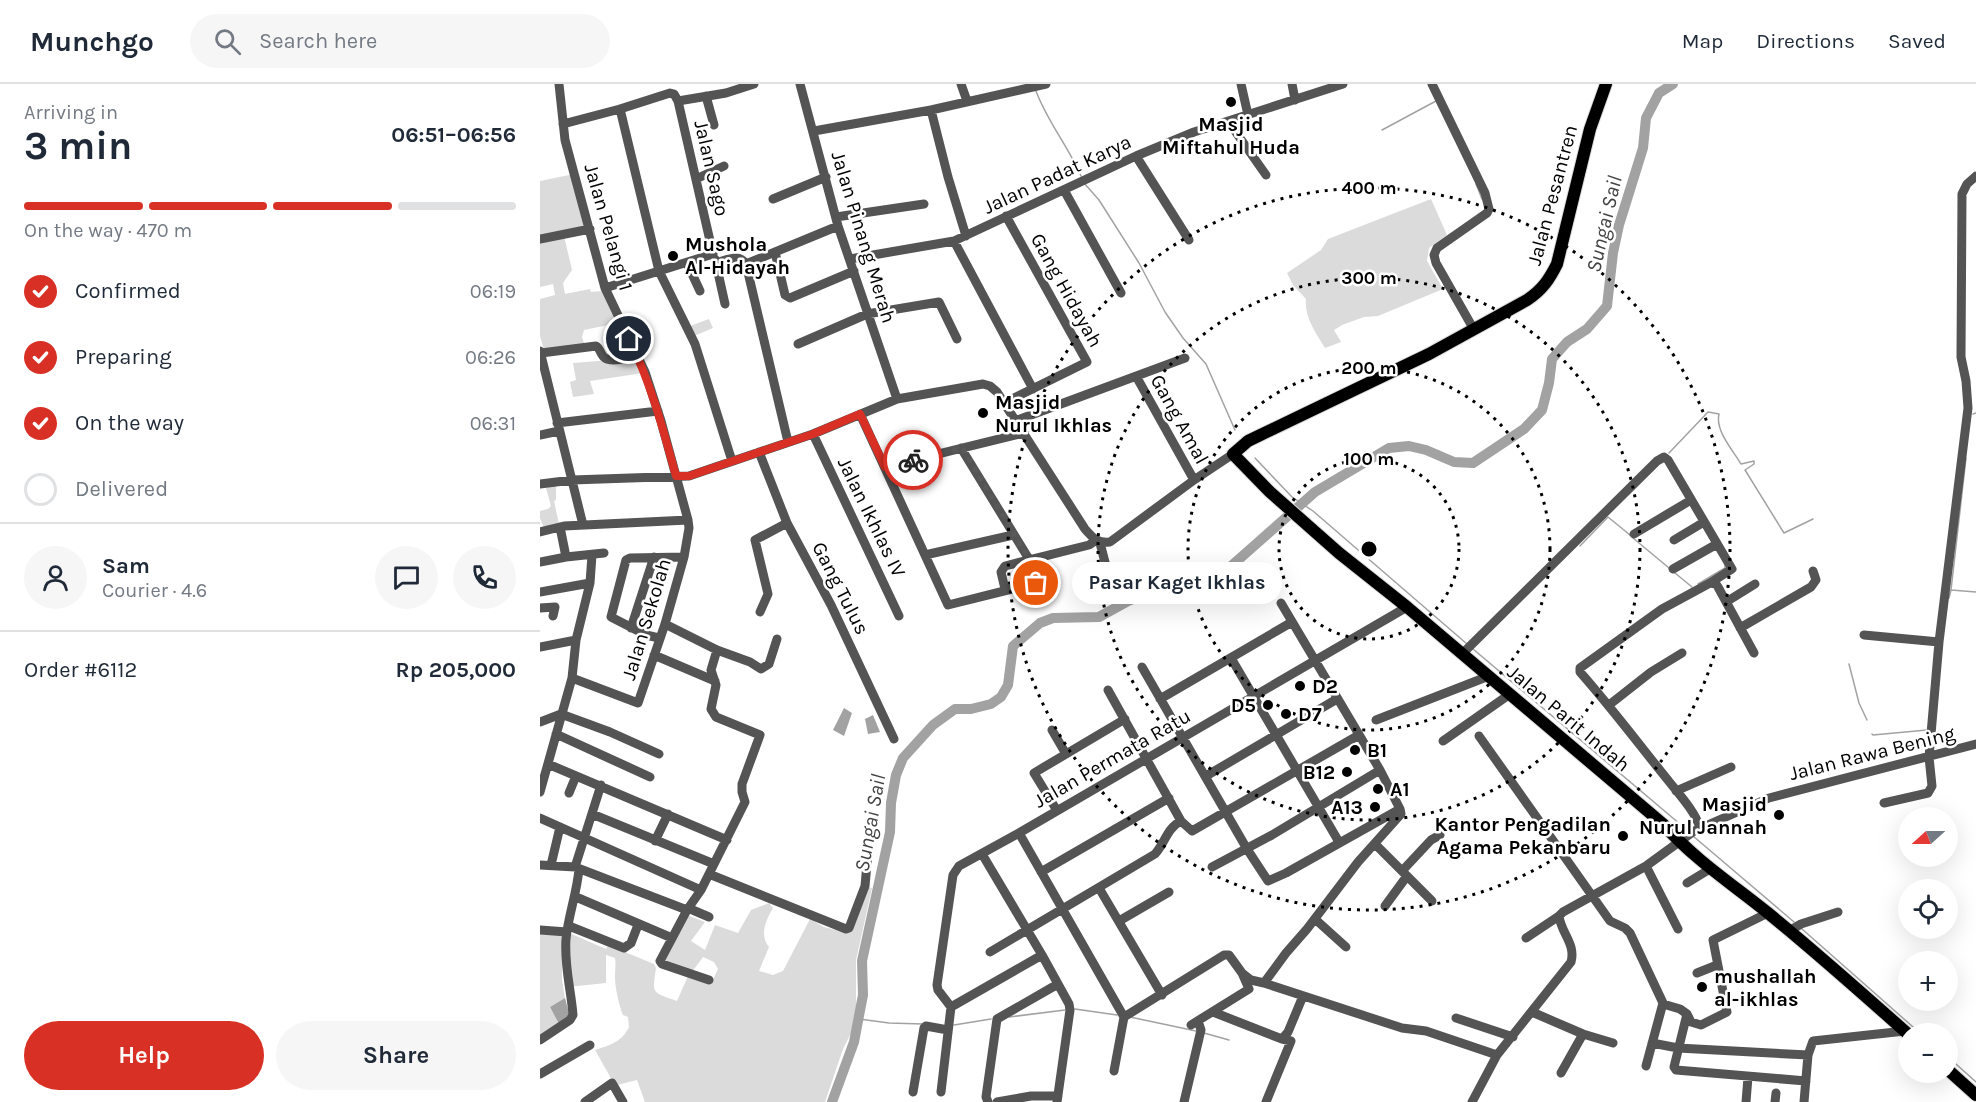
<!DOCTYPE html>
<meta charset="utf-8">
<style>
:root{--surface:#fff;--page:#f6f6f7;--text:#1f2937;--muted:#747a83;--line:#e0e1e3;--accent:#d93025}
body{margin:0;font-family:Karla,sans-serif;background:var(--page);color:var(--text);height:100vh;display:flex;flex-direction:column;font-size:22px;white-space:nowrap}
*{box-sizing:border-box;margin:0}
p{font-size:20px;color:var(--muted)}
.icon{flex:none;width:33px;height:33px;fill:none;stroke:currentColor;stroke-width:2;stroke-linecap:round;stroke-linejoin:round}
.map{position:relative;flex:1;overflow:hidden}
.drawer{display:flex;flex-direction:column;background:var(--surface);width:540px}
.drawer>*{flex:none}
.needle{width:39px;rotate:249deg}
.tools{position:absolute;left:1358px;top:723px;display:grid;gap:12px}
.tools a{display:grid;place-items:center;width:60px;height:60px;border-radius:50%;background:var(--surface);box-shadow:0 6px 24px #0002;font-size:30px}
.pin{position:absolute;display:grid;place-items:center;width:51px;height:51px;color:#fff;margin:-26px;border:3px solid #fff;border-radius:50%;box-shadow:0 2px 6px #0007}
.courier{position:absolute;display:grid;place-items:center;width:60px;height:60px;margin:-30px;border:4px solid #d93025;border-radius:50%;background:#fff;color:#222;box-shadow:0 2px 8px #0007}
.bubble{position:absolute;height:42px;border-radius:21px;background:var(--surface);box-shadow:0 6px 24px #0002;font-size:20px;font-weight:700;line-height:42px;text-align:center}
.head em{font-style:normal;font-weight:700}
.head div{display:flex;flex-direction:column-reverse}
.head{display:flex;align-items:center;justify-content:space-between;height:102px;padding:0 24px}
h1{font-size:39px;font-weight:700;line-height:45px}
.bar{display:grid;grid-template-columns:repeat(4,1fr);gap:9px 6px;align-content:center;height:72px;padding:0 24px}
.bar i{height:8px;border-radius:4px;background:var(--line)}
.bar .selected{background:var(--accent)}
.bar p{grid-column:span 4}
.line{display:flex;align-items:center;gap:15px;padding:0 24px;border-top:2px solid var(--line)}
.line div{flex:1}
.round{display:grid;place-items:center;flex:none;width:63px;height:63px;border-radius:32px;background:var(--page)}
ol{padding:0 24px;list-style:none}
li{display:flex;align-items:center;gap:18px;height:66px}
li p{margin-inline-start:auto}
li .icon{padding:6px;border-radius:50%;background:var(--accent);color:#fff;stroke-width:4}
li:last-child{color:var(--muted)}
li i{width:33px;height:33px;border:3px solid var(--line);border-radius:50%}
.primary-button{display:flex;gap:12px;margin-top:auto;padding:12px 24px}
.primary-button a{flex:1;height:69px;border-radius:36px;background:var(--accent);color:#fff;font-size:24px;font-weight:700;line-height:69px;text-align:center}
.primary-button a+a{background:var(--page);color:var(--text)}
header{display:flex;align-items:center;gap:36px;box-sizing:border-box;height:84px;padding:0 30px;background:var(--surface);border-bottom:2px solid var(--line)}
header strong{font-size:28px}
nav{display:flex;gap:33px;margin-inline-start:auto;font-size:21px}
.search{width:420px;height:54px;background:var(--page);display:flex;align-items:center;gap:15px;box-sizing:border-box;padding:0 21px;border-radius:33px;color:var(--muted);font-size:22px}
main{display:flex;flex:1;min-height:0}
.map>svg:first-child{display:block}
.green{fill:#dbdbdb}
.water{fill:#a2a2a2}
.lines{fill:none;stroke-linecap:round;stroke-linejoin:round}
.stream{stroke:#a2a2a2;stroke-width:1.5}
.river{stroke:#a2a2a2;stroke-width:10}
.major-casing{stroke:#dbdbdb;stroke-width:14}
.minor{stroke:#545454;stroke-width:9}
.major{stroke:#000;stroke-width:12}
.done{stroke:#595959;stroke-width:6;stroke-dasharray:0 10.8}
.route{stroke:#d93025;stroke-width:8}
.ring{fill:none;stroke:#000;stroke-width:3;stroke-dasharray:3 6}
.poi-dot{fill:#000;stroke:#fff;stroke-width:2}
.labels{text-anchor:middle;stroke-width:5;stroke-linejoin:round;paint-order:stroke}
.poi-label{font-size:20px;font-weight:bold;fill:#000;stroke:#fff;text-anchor:start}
.street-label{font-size:20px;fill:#000;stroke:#fff}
.water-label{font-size:21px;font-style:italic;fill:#434343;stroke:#fff}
.centre{fill:#000;stroke:#fff;stroke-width:3}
.ring-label{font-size:18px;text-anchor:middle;font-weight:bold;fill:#000;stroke:#fff;stroke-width:5;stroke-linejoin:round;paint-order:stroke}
</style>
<header>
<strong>Munchgo</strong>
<div class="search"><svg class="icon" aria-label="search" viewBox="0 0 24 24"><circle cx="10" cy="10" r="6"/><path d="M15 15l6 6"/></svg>Search here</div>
<nav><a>Map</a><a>Directions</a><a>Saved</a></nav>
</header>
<main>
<section class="drawer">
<div class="head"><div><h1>3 min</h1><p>Arriving in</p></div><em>06:51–06:56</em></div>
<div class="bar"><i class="selected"></i><i class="selected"></i><i class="selected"></i><i></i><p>On the way · 470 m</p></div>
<ol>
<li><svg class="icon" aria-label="check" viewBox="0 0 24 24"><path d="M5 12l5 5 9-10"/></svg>Confirmed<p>06:19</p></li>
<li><svg class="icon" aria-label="check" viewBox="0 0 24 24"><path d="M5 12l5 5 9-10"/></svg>Preparing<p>06:26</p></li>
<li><svg class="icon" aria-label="check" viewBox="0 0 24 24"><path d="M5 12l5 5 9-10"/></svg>On the way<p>06:31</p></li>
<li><i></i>Delivered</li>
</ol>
<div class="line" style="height:108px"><a class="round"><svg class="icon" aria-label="person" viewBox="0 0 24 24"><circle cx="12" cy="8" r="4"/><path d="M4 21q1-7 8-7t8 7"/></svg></a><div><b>Sam</b><p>Courier · 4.6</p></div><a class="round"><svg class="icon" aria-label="chat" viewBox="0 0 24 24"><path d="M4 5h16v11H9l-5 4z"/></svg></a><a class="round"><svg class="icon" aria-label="phone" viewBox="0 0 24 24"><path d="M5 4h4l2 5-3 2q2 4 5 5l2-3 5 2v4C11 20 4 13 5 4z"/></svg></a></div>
<div class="line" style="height:78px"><div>Order #6112</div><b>Rp 205,000</b></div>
<div class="primary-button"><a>Help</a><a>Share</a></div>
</section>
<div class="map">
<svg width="1436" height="1018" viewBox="0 0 1436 1018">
<rect width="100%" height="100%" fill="#fff"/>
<path class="green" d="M34,90L46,143L0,154V97Z
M891,115L907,151L889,164L887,177L903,205L838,232L824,233L802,241L794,246L801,258L785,264C776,249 764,233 766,215L753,201L747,189L781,166L788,155Z
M24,152L32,186L23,199L25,210L50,205L51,208L62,207L78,239L44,246L42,253L45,262L4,266L0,252V215L15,211L13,200L0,203V157Z
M169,235L173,244L154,252L150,242Z
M96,274L103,289L50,297L54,310L33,313L30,298L36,296L33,279Z
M16,400V416L14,417L19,440L4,444L0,434V427L8,425L11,422L6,404Z
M326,803L332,804L316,876V927L311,949L303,965L285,1018H105L97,996L77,1001L72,996L55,966C70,961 82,958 89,943L88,933L83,931C79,921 75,904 75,893C75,886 76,881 75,874L66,871V899L28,903L27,848L66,865L68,861L114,880L116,884C112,911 112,908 137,917L148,892L171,900L178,885L174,878L163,873L152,888L124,879L147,831L165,838L151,857L165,866L175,841L198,849L211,826L229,819L233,824C226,836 219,851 229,863L219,887L233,891L243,887L270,835L284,843L304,848Z
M0,847L22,850V896L25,914L10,923L19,940L0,954Z"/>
<path class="water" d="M304,624L312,629L304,652L293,646Z
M333,631L340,648L328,650L325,635Z
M25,914L30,933L19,940L10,923Z"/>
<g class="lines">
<path class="stream" d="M496,7C507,37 528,62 541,92
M842,46L896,17
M544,99L559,116L599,179L625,228L643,254L666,280L695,346
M936,100L942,115
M1433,330L1436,329
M1129,369L1168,328L1179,330C1175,347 1193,366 1201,380L1214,377V380L1205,386L1244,449L1273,435
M715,374L752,413L773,427L927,560
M1426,374L1411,506L1436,508
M1093,454L1129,484
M1040,462L1068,433L1090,451
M1135,489L1152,503
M1158,500L1185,484V481
M1409,514L1411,506
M933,565L1147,746
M1309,580L1319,619L1327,636
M1332,650L1333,651L1387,646
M1153,752L1254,838
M1262,845L1381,950
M535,925L577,931
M469,933L525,926
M590,933L656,947
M319,935L349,939L383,940
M414,941L451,935
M664,949L689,956
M1407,972L1436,998"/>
<path class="river" d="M292,1018L314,958L323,911L322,877L350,748L351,719L356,691L363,674L393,641L415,625H431L451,620L461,613L468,601L473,562L500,539L513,534L559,533L588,517L606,510L661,500L681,491L775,408L849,364L869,362L886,366L914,378L933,379L984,345L1002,326L1009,299L1012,275L1027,258L1047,245L1067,222L1073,169L1079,141L1103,64L1106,34L1119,9L1133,0"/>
<g class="major-casing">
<path id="major" d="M1066,0L1050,45L1017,180C1009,196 1002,206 987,216L889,270L708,357L693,370L730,408L799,469L867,523L1123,740C1154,775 1192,800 1228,829C1276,868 1322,909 1368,950
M1407,985L1436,1011"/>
</g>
<path class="minor" d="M19,0L25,56L65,204L105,288L121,337L148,436L149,444L144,473L125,540L98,619L32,594
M260,0L298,142L357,315
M421,0L427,17
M701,0L708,31
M752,0L755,16
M892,0L945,109L949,125L947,129L897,164L894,171L896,179L933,244
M166,12L174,41
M138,17L186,9L214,0
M80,25L119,187L155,260L192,377
M391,26L408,93L426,152
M688,37L726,91
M23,40L80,25L130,9L134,10L138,17L173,170L65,204
M274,47L391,26L506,0
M596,72L649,156
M156,95L184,82
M524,106L581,209
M233,115L286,93
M296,133L384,120
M0,155L50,145
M414,157L493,305
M235,168L245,211L250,214L314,187
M175,175L185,220
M310,175L414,157L596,72L654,48L803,0
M147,179L160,207
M176,179C187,176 199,169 206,180L248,358
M206,180L298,142
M258,260L327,230L399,218L417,255
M0,267L43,441
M1,269L56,262C61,265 60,271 65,274C72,279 90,273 98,272
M596,292L654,396
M464,319L547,278L466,132
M320,330L408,521L496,499L500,493L421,364
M475,337L645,274
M17,339L118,327
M273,350L359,532
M0,351L19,347
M219,368L247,439L291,521L354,655
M345,383L484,349
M0,400L32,396L149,392L273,350L357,315L443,300L450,302L457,308L545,445C554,455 557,459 570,458L654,396L693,370
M20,443L26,473
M0,448L24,442L148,436
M1094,450L1151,416
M1134,456L1164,438
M385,471L473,451
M0,478L26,473L64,469
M1133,485L1177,460
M554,497L567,486L560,459
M465,505L461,488L465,482L549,461L555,457
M0,508L50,499
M1186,518L1215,500
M741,519L840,686L860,725
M0,524L15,523L13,532
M220,528L228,510L215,456L247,439
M125,540L177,566L210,578L221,585L229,580L237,555
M91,544L114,473
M1200,544L1271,503L1276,496L1273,487
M1324,551L1399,558
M119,554L106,551L71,533L86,476L90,474L144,473
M0,563L36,556
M922,570L1117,377L1124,373L1128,376L1192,485L1170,499
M114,571L175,597
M691,574L799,758
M602,583L707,765L728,797L746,789L860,725
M568,606L641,737L652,747L819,651
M620,615L752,538
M1069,621L1111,588L1142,569
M21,630L70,648L119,670
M836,636L949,592
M0,638L21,630
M512,646L526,670
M16,650L110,693
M939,652L1070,837L1085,844L1090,849L1123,919L1106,982
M903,657L970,610
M8,680L187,756
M666,692L797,615
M1136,707L1191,683
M0,708L32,594L36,556L50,499L52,471
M29,709L36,692
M1344,719L1388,709L1392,702L1389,673L1399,558L1428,324L1426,297L1421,273L1422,110L1427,100L1436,92
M516,725L494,689L585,635
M52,730L174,780
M0,734L161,806
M1160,744C1155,727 1138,709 1127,695C1098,659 1070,622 1040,588V584L1122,525L1170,499L1176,500L1178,503L1214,569
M115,757L128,730
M835,760L892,817
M442,770L502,871L529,920L530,926L517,1018
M0,781L35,783L147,826
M11,781L20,743
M1106,782L1138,845
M35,783L61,701
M672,783L732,751L840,686
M862,787L891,756L900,751
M501,788L629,714
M169,790L306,845L309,844L325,802L329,757L333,750
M1147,799L1170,785
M559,804L622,911
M36,813L132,854
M845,822L867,792
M148,824L169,833
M775,835L806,863
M579,837L629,808
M29,842L84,864L91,859L98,841
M0,846L27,848
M1249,847L1261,840L1298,828
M986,854L1019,832
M450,868L615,770C625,759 627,744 641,737
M702,889L711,896L724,899L746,869L767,845L818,778L861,730L860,725
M1157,889L1177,881
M169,896L122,880L120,877L147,826L161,806L205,718L202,708V700L220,651L176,633L171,625L176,601L171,586L177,566
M724,899L862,944L886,947L957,971
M1123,920L1140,925L1147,930L1134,983L1136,986L1266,997
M411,923L502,871
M673,928L742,955L748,948L763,912
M992,928L1043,950L1073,959
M1147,930L1151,938L1161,941L1187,928L1173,856L1228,829
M584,933L479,749L867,523
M584,933L684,871H689L702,889L709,905L651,941
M916,934L973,953
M0,956L30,936L33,931C31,905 24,882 26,855C28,832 37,809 39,785
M1112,959L1138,964L1268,971
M574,987L584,933
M1021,989L1043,950
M0,990L50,961
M373,1008L384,944L386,942L408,946
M401,1008L411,923L398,906L397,901L413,791L419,782L479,749
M45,1018L72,999L83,1018
M448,1018L446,1013L457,935L518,900
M457,1018L491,1012H518
M644,1018L661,946L658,937
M726,1018L751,957L742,955
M932,1018L957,971L1031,878C1036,860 1021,849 1019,832L1023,828L1106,782L1154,747L1229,714L1436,660
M1206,1018L1208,993
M1235,1018L1236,1009
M1264,1018L1268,971L1273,957L1365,947"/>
<use href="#major" class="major"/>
</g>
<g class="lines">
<path class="done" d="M373,376L422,364L500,493L496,499"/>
<path class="route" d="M89,255C111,299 123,345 136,392H149L273,350L320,330L345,383L373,376"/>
</g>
<g class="ring">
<circle cx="829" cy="465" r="90"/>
<circle cx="829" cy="465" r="181"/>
<circle cx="829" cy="465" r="271"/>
<circle cx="829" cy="465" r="361"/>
</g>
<g class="poi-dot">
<circle cx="691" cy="18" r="6"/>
<circle cx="133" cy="172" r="6"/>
<circle cx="443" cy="329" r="6"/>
<circle cx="760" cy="602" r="6"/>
<circle cx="728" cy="621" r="6"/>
<circle cx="746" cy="630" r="6"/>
<circle cx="815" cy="666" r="6"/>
<circle cx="807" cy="688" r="6"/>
<circle cx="838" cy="705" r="6"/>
<circle cx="835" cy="723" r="6"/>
<circle cx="1239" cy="731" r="6"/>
<circle cx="1083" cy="752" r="6"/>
<circle cx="1162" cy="903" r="6"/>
</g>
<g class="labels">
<g class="poi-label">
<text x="691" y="47" text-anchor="middle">Masjid<tspan x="691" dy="23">Miftahul Huda</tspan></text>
<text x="145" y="167">Mushola<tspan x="145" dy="23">Al-Hidayah</tspan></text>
<text x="455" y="325">Masjid<tspan x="455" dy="23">Nurul Ikhlas</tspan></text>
<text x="772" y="609">D2</text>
<text x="716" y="628" text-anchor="end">D5</text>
<text x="758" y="637">D7</text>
<text x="827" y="673">B1</text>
<text x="795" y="695" text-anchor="end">B12</text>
<text x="850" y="712">A1</text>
<text x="1227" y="727" text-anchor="end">Masjid<tspan x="1227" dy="23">Nurul Jannah</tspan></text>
<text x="823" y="730" text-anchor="end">A13</text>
<text x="1071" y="747" text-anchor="end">Kantor Pengadilan<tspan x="1071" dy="23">Agama Pekanbaru</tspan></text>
<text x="1174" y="899">mushallah<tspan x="1174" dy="23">al-ikhlas</tspan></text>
</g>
<g class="street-label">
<text transform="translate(172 84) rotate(77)" y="7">Jalan Sago</text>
<text transform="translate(517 90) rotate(-25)" y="7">Jalan Padat Karya</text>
<text transform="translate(1012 111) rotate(-75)" y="7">Jalan Pesantren</text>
<text transform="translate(69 143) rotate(74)" y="7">Jalan Pelangi 1</text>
<text transform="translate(324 153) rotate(73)" y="7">Jalan Pinang Merah</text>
<text transform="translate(527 206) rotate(61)" y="7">Gang Hidayah</text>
<text transform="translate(640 335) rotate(61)" y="7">Gang Amal</text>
<text transform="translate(332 433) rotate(64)" y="7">Jalan Ikhlas IV</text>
<text transform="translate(301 504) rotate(63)" y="7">Gang Tulus</text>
<text transform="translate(106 535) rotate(-73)" y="7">Jalan Sekolah</text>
<text transform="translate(1029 634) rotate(40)" y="7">Jalan Parit Indah</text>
<text transform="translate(1332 669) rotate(-14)" y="7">Jalan Rawa Bening</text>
<text transform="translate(572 674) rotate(-30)" y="7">Jalan Permata Ratu</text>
</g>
<g class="water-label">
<text transform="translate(1064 140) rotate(-77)" y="7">Sungai Sail</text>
<text transform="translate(330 739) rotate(-80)" y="7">Sungai Sail</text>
</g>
</g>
<circle cx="829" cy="465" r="9" class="centre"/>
<g class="ring-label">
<text x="829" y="110">400 m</text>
<text x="829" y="200">300 m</text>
<text x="829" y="290">200 m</text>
<text x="829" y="381">100 m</text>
</g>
</svg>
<div class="tools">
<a><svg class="needle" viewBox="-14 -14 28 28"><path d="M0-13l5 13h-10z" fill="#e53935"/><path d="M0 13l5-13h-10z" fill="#747a83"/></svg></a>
<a><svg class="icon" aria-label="locate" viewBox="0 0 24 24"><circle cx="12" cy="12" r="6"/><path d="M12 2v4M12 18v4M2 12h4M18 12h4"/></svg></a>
<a>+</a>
<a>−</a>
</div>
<div class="pin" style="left:496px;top:499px;background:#ea580c"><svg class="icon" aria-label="bag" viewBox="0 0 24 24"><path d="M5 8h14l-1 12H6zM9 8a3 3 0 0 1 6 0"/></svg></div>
<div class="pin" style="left:89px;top:255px;background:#1f2937"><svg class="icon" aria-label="home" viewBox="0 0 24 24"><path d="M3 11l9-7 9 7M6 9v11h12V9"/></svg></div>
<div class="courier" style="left:373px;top:376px"><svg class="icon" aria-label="bike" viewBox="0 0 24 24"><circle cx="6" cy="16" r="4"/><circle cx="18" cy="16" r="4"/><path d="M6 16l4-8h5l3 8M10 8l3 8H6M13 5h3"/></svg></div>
<div class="bubble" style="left:532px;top:478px;width:210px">Pasar Kaget Ikhlas</div>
</div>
</main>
